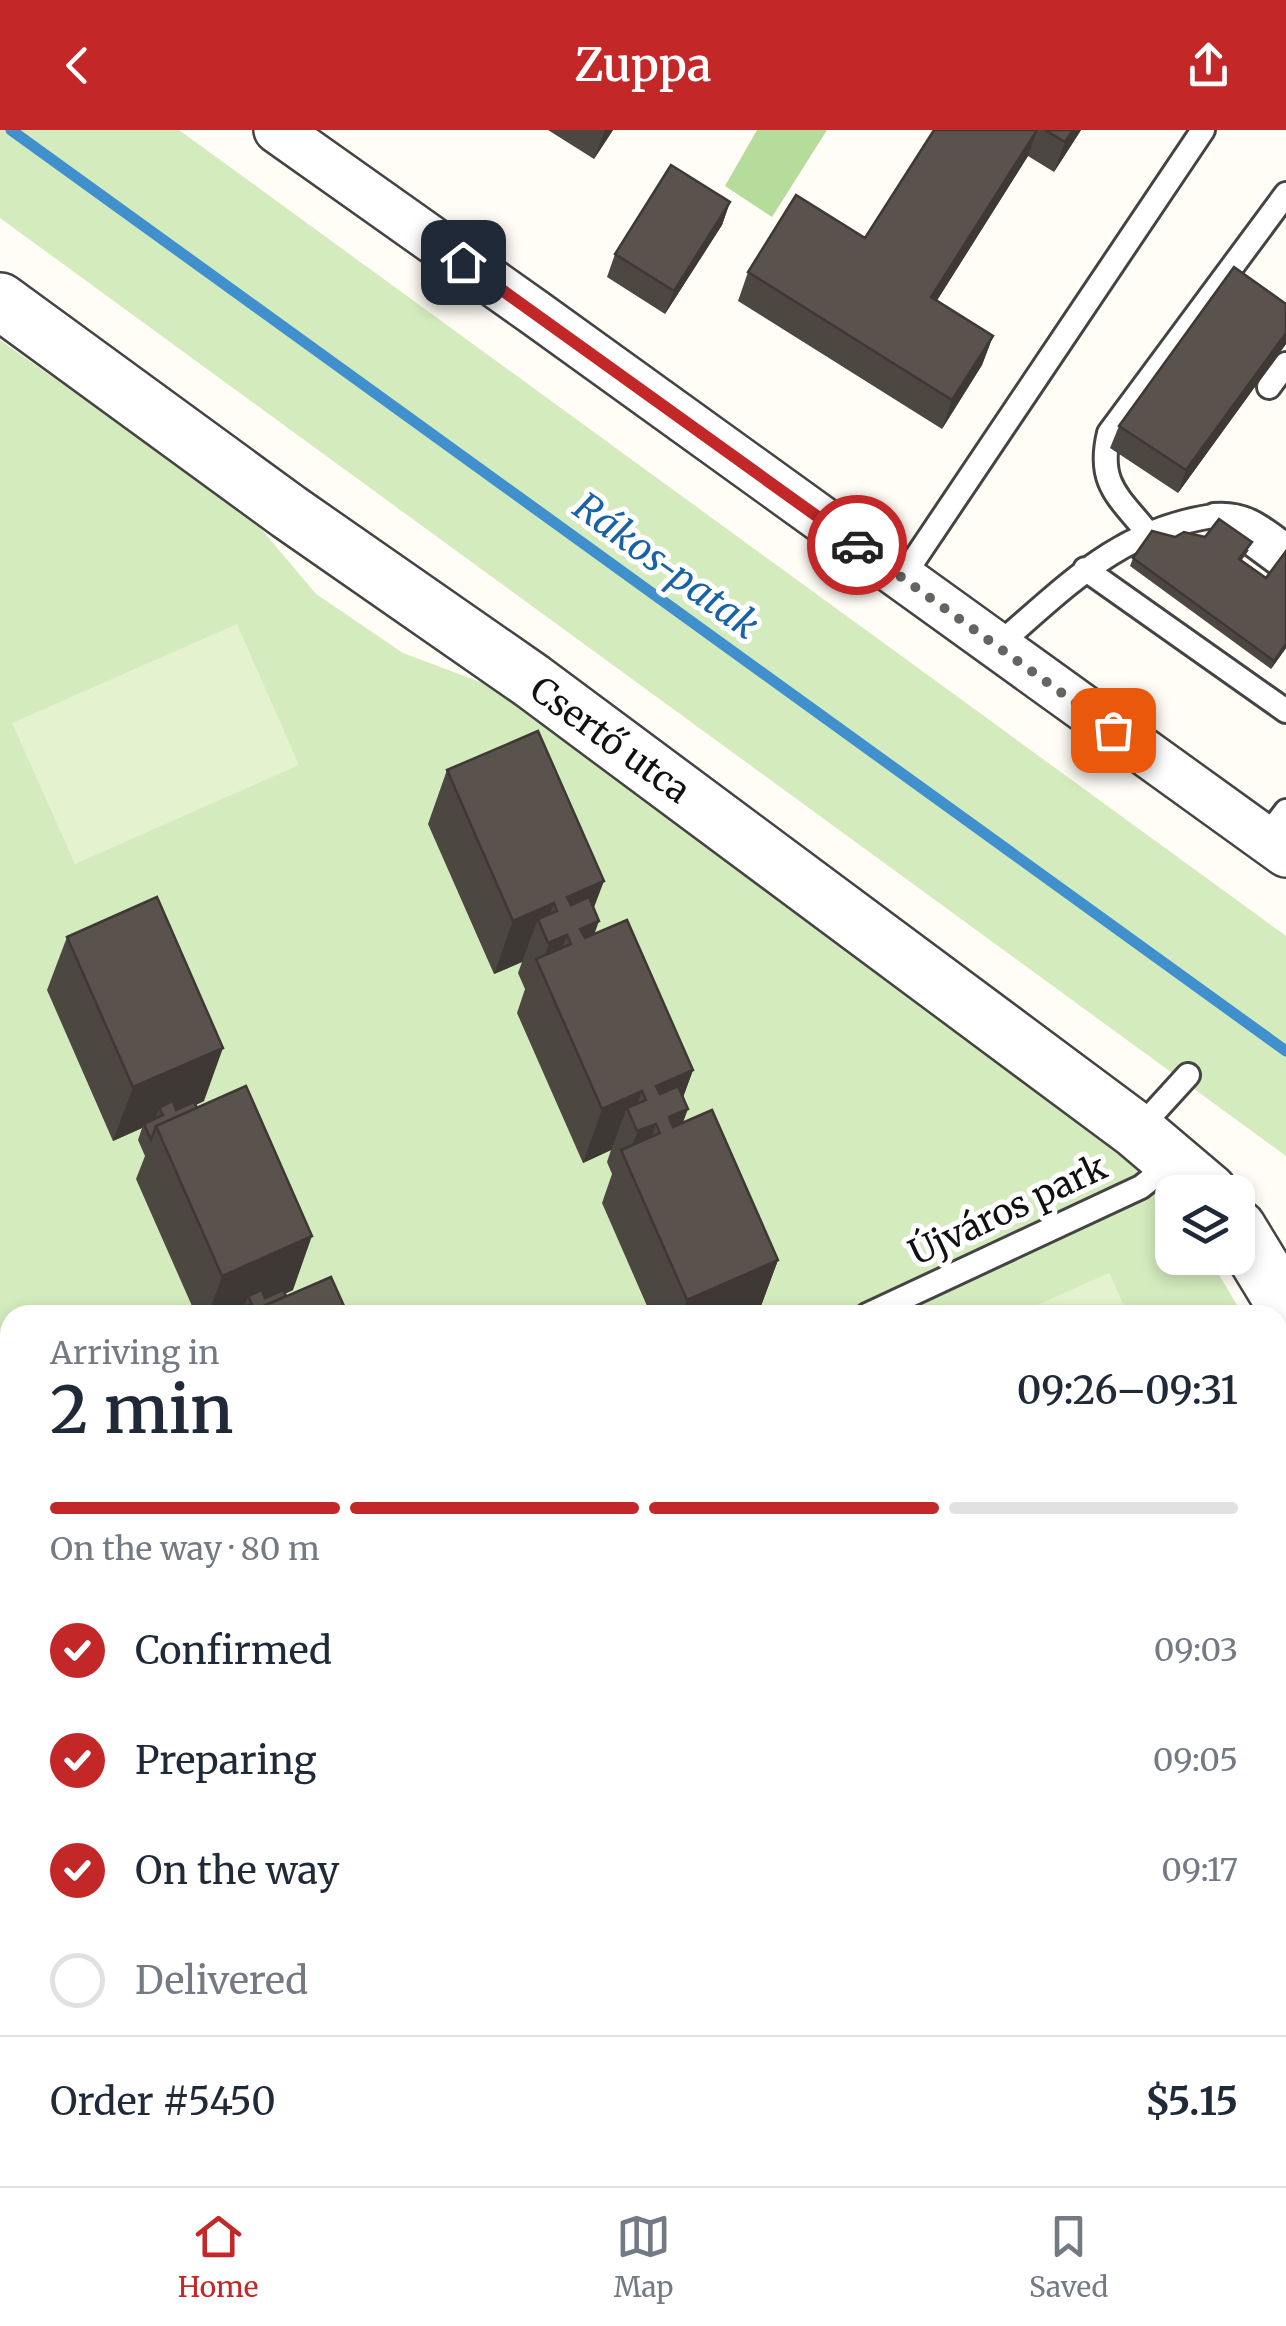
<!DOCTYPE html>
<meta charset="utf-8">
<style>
:root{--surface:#fff;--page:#f6f6f7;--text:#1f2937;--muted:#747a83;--line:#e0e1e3;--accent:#c32728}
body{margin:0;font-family:Merriweather,serif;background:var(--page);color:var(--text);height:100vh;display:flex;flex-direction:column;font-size:38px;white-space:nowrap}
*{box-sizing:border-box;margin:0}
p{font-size:32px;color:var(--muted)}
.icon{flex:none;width:55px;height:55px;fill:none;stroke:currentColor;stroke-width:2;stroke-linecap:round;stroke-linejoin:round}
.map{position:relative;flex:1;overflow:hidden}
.details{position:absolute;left:0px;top:1175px;width:1288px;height:882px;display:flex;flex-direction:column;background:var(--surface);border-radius:30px 30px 0 0;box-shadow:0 5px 15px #0003}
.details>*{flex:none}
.buttons{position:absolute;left:1155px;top:1045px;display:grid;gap:20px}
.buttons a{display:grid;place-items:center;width:100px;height:100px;border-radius:20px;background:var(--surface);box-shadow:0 5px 15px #0003;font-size:50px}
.pin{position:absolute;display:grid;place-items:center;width:85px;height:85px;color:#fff;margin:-42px;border-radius:20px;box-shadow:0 5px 15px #0006}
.courier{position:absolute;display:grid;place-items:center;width:100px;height:100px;margin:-50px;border:8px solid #c32728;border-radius:50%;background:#fff;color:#222;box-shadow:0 2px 12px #0007}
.overview em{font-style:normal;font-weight:600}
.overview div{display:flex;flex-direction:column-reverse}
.overview{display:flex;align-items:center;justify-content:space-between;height:170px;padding:0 50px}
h1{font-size:65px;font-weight:600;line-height:75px}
.bar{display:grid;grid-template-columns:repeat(4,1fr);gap:15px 10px;align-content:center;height:120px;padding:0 50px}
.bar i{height:12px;border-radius:8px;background:var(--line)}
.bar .current{background:var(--accent)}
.bar p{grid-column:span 4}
.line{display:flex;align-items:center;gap:25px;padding:0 50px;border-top:2px solid var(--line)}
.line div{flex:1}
ol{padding:0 50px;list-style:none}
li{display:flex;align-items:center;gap:30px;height:110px}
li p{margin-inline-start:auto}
li .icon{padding:10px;border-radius:50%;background:var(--accent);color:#fff;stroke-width:4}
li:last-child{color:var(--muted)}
li i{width:55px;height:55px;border:5px solid var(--line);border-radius:50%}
header{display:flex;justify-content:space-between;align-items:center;height:130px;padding:0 50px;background:var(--accent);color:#fff;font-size:45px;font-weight:600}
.tabs{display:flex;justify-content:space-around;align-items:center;height:140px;border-top:2px solid var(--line);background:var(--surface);font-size:28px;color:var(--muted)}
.tabs a{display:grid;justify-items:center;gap:5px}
.tabs .current{color:var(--accent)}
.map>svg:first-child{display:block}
.green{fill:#d3ebbd}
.forest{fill:#b6dc9c}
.pitch{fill:#e4f2cf}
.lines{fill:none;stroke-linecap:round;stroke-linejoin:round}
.stream{stroke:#4090ce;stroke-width:11}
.service-casing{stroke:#444;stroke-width:28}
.minor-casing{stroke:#444;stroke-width:50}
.tertiary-casing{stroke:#444;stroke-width:60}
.service{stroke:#fff;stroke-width:22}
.minor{stroke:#fff;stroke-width:45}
.tertiary{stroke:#fff;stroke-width:55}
.wall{fill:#4d4742}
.shaded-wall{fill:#3f3936}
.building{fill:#5a524d;stroke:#3f3936;stroke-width:2.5}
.done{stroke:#646461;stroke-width:10;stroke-dasharray:0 18}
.route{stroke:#c32728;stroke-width:12}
.labels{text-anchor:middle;stroke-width:10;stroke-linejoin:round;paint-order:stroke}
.street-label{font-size:35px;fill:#111;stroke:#fff}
.water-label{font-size:38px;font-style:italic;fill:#1862a5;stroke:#fff}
</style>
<header><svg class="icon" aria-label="back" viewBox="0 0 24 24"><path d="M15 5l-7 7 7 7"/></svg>Zuppa<svg class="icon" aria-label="share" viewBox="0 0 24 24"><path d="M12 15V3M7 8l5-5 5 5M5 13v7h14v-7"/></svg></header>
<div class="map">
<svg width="1286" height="2056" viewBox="0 0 1286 2056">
<rect width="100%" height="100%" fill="#fffdf5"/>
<path class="green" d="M0,0H179L1286,806V1026L0,88Z
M0,210L252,388L316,464L403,523L499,559L1101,1001L1172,1076V1128H1209L1243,1185H10V1963L0,1968Z
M1278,1622L1286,1641V2056H574L570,2048H1278Z"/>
<path class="forest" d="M757,0H827L772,87L725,56Z"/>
<path class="pitch" d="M237,494L299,635L75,734L12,593Z
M1109,1142L1128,1185H1015L1109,1143Z
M235,2048H372L374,2052L365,2056H239Z"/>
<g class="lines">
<path class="stream" d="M11,0L1286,921"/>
<g class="service-casing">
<path id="service" d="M1269,257L1286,234
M1214,385C1245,382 1262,397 1286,415
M1147,402C1118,366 1097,353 1109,303L1286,64
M1085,439L1286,581
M902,448L1203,0
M997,516C1067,456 1118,400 1213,386L1278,434
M1265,709L1286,681
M1137,1001L1188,945
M867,1185L1141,1057L1175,1030"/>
</g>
<g class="minor-casing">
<path id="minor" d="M277,0L534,182L1286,724
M1278,2025L1286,2021
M1208,2056L1227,2048"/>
</g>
<g class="tertiary-casing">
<path id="tertiary" d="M0,171L289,382L532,551L1137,1001L1209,1062
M1238,1098L1286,1177"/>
</g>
<use href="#service" class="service"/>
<use href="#minor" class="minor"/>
<use href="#tertiary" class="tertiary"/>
</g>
<path class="wall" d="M548,0H613L594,29Z
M934,0H1081L1054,42L1028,26L937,170L993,206L982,235L942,299L738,171L748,142L865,108Z
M730,72L722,95L665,184L607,147L615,124Z
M1286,174V214L1178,363L1110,318L1119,296Z
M1175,407L1249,420L1242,430L1266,448L1286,421V518L1271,539L1130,436L1133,428Z
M447,640L594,779V804L693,940L683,967V993L778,1130L758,1184L651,1185L602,1073L612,1044L607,1032L611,1020L583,1033L517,883L525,859L518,843L522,832L494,844L428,694Z
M67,807L204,971L196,975L293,1160L285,1164L286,1166L348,1185H196L136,1049L145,1026L138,1010L142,998L113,1011L47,860Z
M1286,1302V1624L1278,1605V1305Z
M0,1986L67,2050L70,2056H0Z
M1027,2048H1105L1085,2056H1030Z"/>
<path class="shaded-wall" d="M605,0H613L594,29Z
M1037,0L1028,26L921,196L931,167Z
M1073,0H1081L1054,42L1065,12Z
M730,72L722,95L665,184L674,161Z
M1286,203V214L1178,363L1186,340Z
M993,206L982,235L942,299L952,270Z
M1286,514V518L1271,539L1274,531Z
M604,751L587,796L599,791L580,845L577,808L567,805L548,856L540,837L567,767Z
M554,773L543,802L538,789L522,832L494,844L513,791Z
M223,918L204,971L161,990L163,985L159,978L154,993L144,994L142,998L113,1011L133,957Z
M693,940L677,984L688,979L668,1033L666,996L656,994L637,1047L626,1031L656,956Z
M642,961L632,990L627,978L611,1020L583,1033L602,979Z
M312,1106L293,1160L250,1178L252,1174L248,1166L243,1181L233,1182L232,1185H208L222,1146Z
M778,1130L758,1184L682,1185L687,1170Z
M1286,1481V1523L1278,1530V1485Z
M1050,2048H1105L1085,2056H1047Z"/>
<path class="building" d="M934,0H1037L931,167L993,206L952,270L748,142L796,65L865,108Z
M1045,0H1073L1065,12Z
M671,35L730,72L674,161L615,124Z
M1234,137L1286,174V203L1186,340L1119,296Z
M1219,389L1252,412L1239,429L1266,448L1286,421V514L1274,531L1133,428L1152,401L1175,407L1184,402L1205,407Z
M538,601L604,751L567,767L571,775L589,767L599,791L580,799L585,808L627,790L693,940L656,956L660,964L678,956L688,979L669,987L673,997L712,980L778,1130L687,1170L621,1020L660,1003L656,994L637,1001L627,978L646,970L642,961L602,979L536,829L571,814L567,805L548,813L538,789L557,781L554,773L513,791L447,640Z
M157,767L223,918L133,957L67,807Z
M246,956L312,1106L222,1146L156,996Z
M173,971L176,980L194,972L197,978L156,996L151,1010L144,994L163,985L159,978Z
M331,1147L348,1185H243Z
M262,1160L265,1168L283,1160L286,1166L243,1185H234L233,1182L252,1174L248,1166Z
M1286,1302V1481L1278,1485V1305Z
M1286,1523V1532L1282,1543L1278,1533V1526Z
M10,1981V2048H66L70,2056H8L0,2038V1986Z"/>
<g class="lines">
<path class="done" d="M857,415L1113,600"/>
<path class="route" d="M463,132L857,415"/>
</g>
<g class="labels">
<g class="street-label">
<text transform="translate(610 610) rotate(36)" y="12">Csertő utca</text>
<text transform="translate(1008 1080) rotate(-25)" y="12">Újváros park</text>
</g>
<g class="water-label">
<text transform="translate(666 436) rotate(36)" y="13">Rákos-patak</text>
</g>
</g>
</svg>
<div class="buttons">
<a><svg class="icon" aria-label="layers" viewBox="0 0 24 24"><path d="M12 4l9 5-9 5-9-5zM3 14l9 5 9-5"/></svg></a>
</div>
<div class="pin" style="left:1113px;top:600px;background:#ea580c"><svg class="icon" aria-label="bag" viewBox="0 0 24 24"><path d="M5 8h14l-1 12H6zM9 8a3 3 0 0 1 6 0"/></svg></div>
<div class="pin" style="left:463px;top:132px;background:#1f2937"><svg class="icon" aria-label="home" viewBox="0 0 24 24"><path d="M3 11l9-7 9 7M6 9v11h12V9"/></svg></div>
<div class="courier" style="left:857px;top:415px"><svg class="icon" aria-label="car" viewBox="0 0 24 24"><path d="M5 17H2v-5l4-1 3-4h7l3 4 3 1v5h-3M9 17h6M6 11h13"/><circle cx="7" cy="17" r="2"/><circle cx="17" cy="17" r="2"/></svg></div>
<section class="details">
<div class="overview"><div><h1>2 min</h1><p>Arriving in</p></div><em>09:26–09:31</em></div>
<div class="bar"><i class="current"></i><i class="current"></i><i class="current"></i><i></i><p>On the way · 80 m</p></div>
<ol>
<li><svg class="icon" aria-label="check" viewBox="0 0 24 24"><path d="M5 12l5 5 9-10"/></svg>Confirmed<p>09:03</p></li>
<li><svg class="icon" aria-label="check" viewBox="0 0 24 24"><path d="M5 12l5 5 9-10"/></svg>Preparing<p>09:05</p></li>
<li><svg class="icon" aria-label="check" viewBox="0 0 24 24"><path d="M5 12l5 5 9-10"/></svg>On the way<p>09:17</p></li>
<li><i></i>Delivered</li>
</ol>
<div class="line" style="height:130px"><div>Order #5450</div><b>$5.15</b></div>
</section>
</div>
<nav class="tabs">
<a class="current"><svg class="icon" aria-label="home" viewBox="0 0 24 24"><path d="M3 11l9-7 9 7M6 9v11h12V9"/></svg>Home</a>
<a><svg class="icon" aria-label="map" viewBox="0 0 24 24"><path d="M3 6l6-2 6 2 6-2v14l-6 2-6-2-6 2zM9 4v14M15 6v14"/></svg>Map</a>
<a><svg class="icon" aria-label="saved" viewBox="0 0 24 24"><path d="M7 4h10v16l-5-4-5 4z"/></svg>Saved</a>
</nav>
